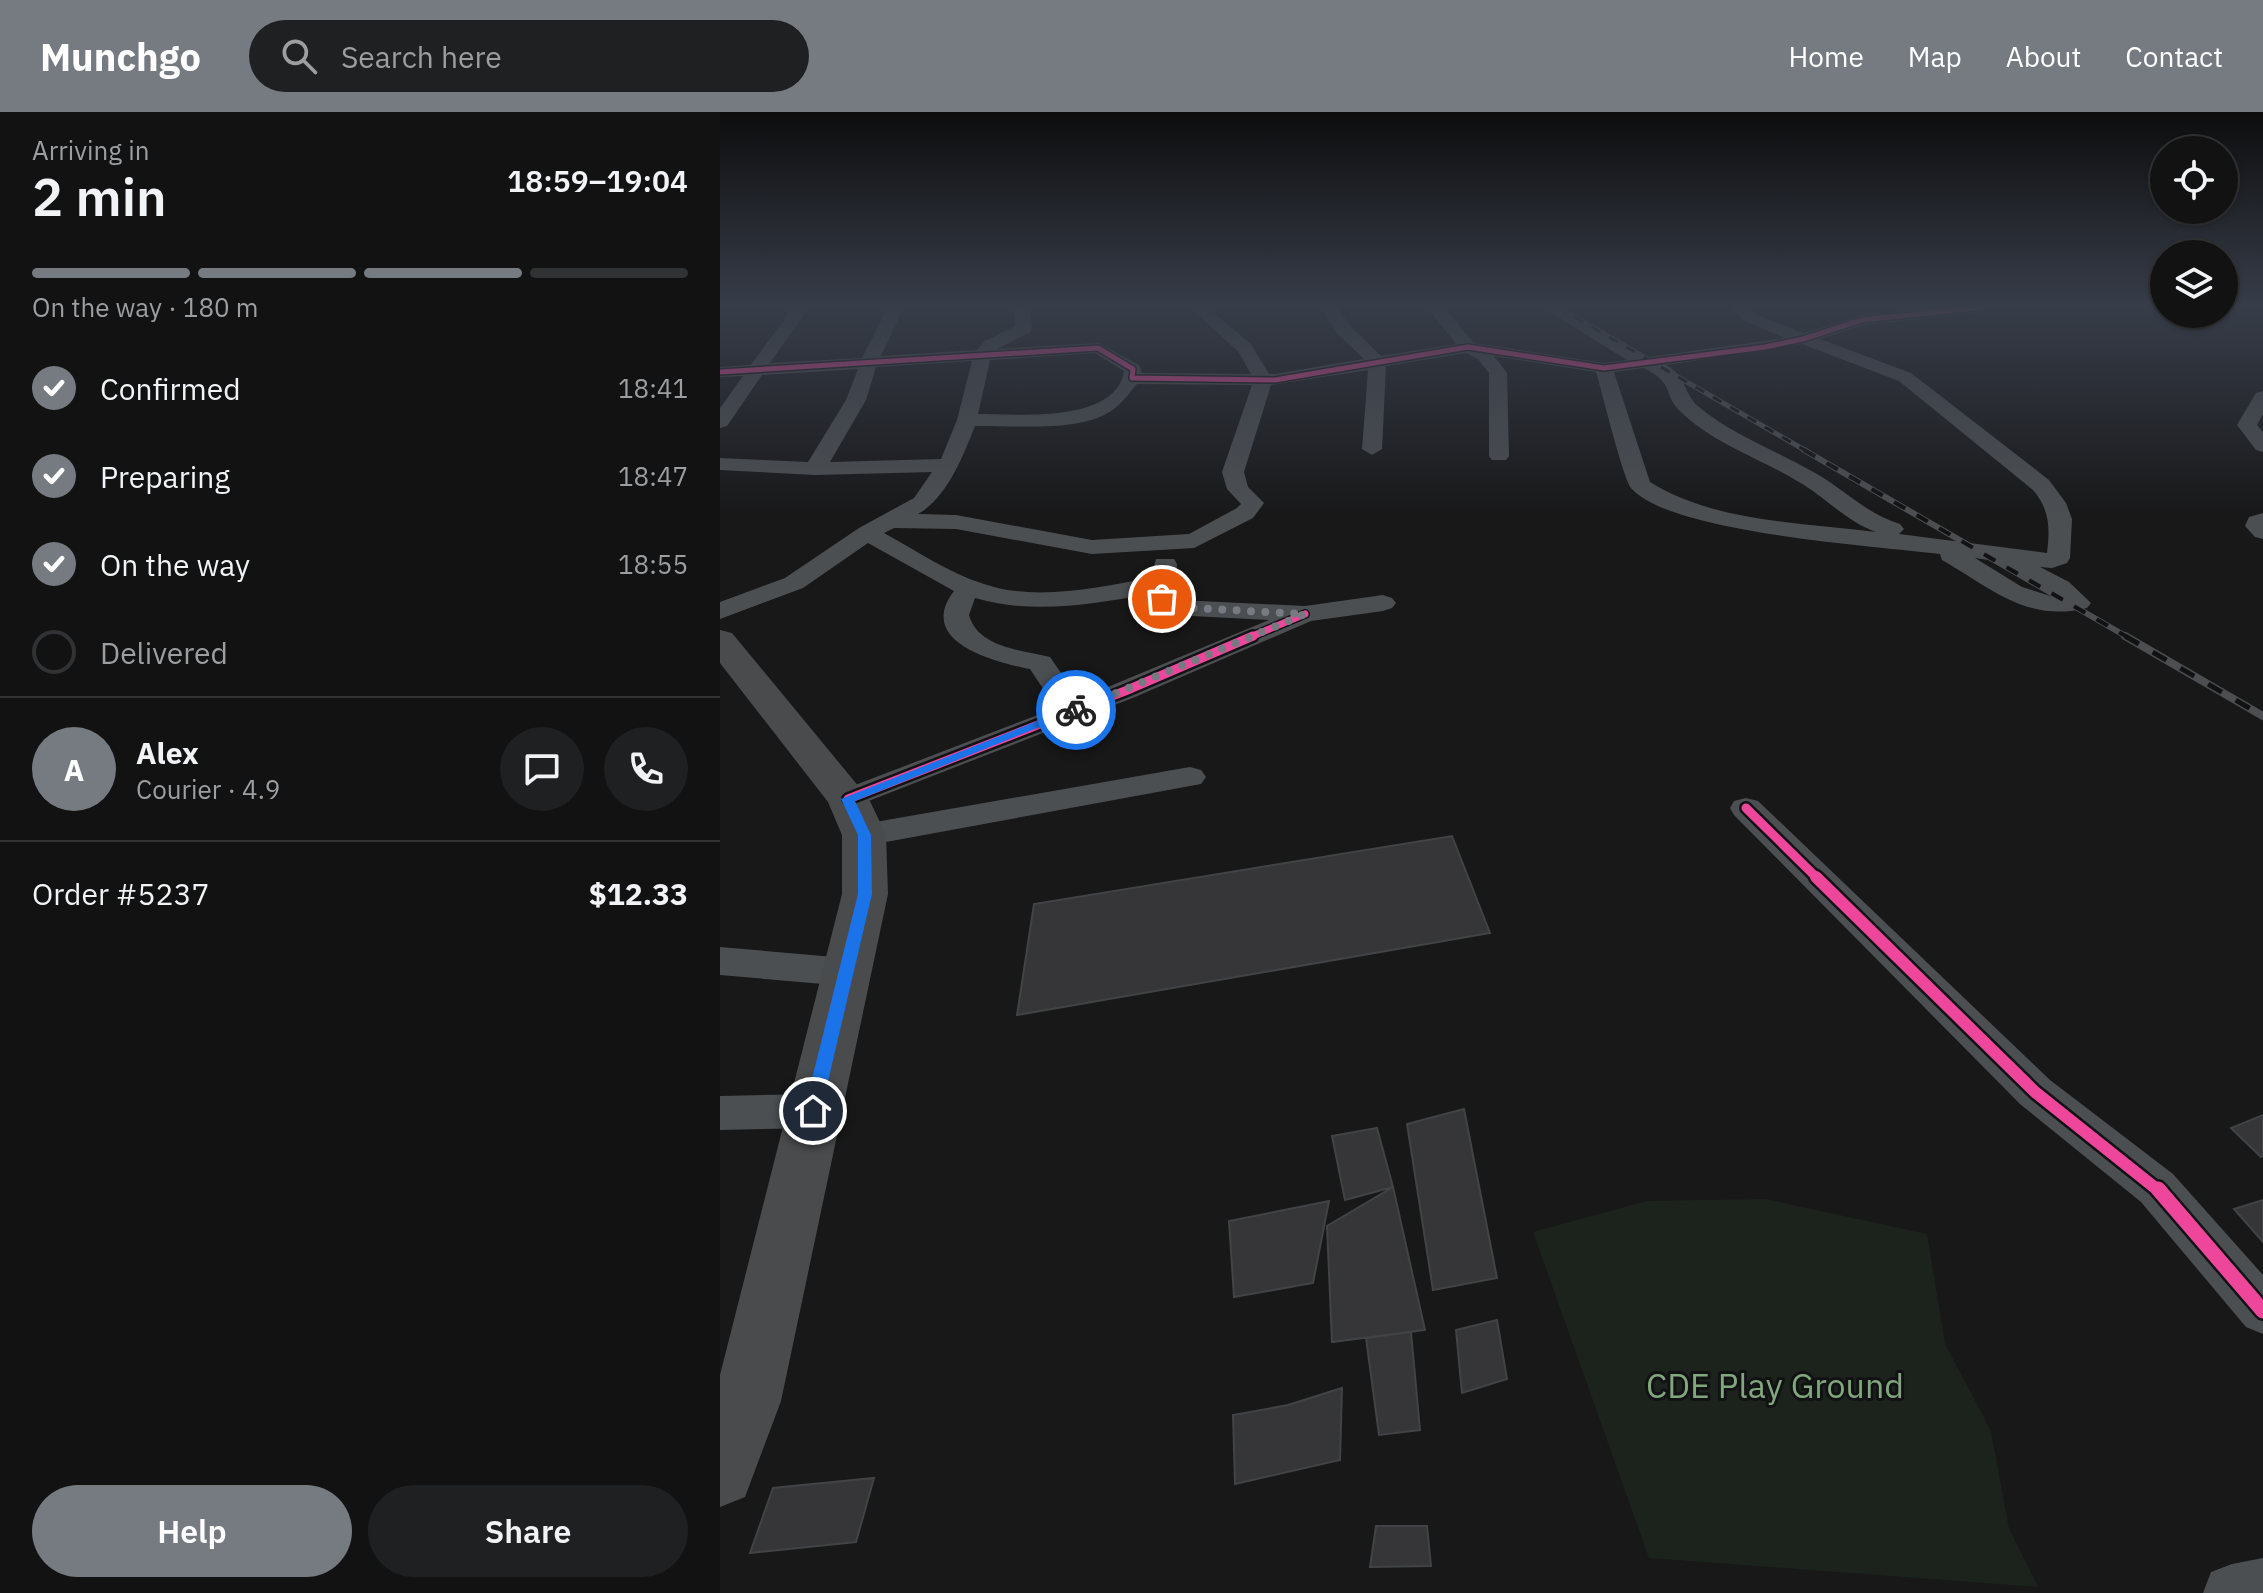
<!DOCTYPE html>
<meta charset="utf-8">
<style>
:root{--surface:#121213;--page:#1f2021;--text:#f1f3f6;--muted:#9c9ea0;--line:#313233;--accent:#767b82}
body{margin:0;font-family:"IBM Plex Sans",sans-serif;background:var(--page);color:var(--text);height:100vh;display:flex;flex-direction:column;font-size:30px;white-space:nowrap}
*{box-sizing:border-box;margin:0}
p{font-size:26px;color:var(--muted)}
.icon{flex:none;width:44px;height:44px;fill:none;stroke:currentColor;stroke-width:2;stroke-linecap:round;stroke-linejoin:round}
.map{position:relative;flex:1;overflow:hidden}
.sheet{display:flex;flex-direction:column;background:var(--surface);width:720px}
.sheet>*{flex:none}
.buttons{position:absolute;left:1430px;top:24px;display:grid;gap:16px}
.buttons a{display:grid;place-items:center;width:88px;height:88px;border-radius:50%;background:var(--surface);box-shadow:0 2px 6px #0004,0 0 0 2px var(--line);font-size:40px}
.pin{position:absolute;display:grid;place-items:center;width:68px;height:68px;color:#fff;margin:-34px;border:4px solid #fff;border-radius:50%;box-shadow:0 2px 8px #0007}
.courier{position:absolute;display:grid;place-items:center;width:80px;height:80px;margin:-40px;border:6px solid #1a73e8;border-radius:50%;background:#fff;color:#222;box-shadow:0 2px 10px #0007}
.headline em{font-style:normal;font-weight:600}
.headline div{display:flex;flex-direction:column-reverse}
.headline{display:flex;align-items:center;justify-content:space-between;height:136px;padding:0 32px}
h1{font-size:52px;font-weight:600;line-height:60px}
.bar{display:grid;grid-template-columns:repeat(4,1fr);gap:12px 8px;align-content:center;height:96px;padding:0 32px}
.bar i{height:10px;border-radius:6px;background:var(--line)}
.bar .on{background:var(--accent)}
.bar p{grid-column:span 4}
.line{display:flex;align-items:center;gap:20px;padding:0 32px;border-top:2px solid var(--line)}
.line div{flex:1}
.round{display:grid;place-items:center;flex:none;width:84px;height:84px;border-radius:42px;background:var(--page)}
ol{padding:0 32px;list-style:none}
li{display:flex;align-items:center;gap:24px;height:88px}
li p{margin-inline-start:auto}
li .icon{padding:8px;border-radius:50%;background:var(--accent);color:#fff;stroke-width:4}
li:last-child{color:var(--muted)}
li i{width:44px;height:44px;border:4px solid var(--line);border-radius:50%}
.cta{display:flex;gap:16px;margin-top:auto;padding:16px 32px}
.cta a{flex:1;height:92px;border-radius:48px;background:var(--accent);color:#fff;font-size:32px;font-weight:600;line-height:92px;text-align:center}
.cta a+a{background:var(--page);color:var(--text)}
header{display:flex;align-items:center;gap:48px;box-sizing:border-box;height:112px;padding:0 40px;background:var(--accent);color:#fff}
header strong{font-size:38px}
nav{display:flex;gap:44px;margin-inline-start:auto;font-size:28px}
.search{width:560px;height:72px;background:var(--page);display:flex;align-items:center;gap:20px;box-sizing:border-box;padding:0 28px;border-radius:44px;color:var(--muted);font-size:30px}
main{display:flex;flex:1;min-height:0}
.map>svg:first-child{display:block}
.green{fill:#1c231c}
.building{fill:#363638;stroke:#414345;stroke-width:2}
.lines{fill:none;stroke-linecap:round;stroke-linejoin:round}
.minor{fill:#4c4f52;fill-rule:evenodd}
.major{fill:#4a4b4d;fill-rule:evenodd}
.rail-far2-casing{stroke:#4c4e51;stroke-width:5}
.rail-far1-casing{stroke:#4c4e51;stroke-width:6}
.rail-casing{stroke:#4c4e51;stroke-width:8}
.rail-far2{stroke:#121215;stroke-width:3;stroke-dasharray:10;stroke-linecap:butt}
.rail-far1{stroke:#121215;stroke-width:4;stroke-dasharray:13;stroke-linecap:butt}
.rail{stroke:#121215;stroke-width:5;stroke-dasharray:16;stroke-linecap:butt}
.cycleway-far4-casing{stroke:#121215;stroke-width:8}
.cycleway-far3-casing{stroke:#121215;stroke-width:10}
.cycleway-far2-casing{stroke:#121215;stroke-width:14}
.cycleway-far1-casing{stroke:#121215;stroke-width:17}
.cycleway-casing{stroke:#121215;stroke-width:20}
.cycleway-far4{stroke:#ed469a;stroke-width:5}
.cycleway-far3{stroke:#ed469a;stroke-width:7}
.cycleway-far2{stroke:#ed469a;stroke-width:9}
.cycleway-far1{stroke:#ed469a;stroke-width:12}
.cycleway{stroke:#ed469a;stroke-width:15}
.route{fill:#1a73e8}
.done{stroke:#767b82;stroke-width:8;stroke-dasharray:0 14.4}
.labels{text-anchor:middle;stroke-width:6;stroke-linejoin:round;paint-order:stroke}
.near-park-label{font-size:34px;fill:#81a77d;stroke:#121215}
</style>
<header>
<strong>Munchgo</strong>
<div class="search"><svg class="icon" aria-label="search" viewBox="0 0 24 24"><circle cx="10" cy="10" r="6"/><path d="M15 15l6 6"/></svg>Search here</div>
<nav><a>Home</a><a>Map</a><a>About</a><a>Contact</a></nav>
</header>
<main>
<section class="sheet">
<div class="headline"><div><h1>2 min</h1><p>Arriving in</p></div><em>18:59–19:04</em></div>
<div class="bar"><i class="on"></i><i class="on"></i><i class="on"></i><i></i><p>On the way · 180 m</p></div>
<ol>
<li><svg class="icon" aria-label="check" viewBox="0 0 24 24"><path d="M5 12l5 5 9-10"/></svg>Confirmed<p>18:41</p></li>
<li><svg class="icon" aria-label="check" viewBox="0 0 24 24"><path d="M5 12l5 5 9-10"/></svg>Preparing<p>18:47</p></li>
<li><svg class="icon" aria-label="check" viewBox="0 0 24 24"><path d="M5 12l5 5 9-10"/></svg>On the way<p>18:55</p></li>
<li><i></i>Delivered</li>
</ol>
<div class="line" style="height:144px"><b class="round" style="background:var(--accent);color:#fff">A</b><div><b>Alex</b><p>Courier · 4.9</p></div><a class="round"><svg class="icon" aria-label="chat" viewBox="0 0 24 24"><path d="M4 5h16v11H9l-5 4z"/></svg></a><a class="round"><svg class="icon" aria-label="phone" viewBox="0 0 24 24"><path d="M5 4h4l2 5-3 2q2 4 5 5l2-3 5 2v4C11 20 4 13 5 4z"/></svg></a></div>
<div class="line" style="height:104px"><div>Order #5237</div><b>$12.33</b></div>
<div class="cta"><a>Help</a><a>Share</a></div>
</section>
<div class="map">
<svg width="1543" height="1481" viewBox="0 0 1543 1481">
<rect width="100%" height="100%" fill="#181819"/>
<path class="green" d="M1045,1087L1207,1122L1225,1232L1271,1319L1289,1417L1318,1475L929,1446L813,1120L927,1089Z"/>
<path class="building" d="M732,724L770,821L297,903L314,792Z
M744,997L777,1166L713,1178L687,1012Z
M1543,1003V1044L1541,1045L1511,1016Z
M657,1016L673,1075L625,1088L612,1024Z
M673,1075L705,1218L612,1230L607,1114Z
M1543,1088V1130L1514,1097Z
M609,1089L593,1171L514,1185L509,1109Z
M777,1208L787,1267L742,1281L736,1218Z
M691,1220L700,1318L659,1323L646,1226Z
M622,1276L620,1348L515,1372L513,1303L568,1293Z
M154,1366L136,1430L30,1441L53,1376Z
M656,1414H707L711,1454L650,1455Z"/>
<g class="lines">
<path class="minor" d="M73,195H89L50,251L142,246L168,195H184L161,244L257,238L265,229L295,214L294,195H310L312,216L310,220L277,237L378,231L419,253L422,261L531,262L518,239L469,195H487L531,232L549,262H555L644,247L619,223L600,195H617L631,215L661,244L736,232L707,195H724L754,231L884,251L907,248L822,195H842L929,245L1065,226L1025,209L1009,195H1028L1037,203L1084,221L1142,203L1214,195H1273L1265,200L1144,213L1100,227L1191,261L1329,368L1346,391L1352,407L1350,446L1347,451L1332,456L1320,455L1349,470L1371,491L1367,496C1307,511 1271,476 1222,448L1220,442C1155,434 952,421 912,377C903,368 882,279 876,260L774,244L787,261L789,344L786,348H772L769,344V261L758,247L746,241L666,254L662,337L652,343L642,337L648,258L551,273L524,360L528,375L544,391L533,406L474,436L372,442L236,417L174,416L164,421C197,439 229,461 264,472C316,490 378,475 431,466L436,447H454L457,452L455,484L459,488L585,494L663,483L672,486L676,491L672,496L663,499L591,509L415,585L128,697L117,694L112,687L117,680L336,596L310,557C275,550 195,530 234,479L148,431L83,476L0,507V490L65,466L139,416L194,386L212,360L95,363L0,358V346L88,350L126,288L138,257L42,263L7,314L0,316V296L23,264L0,265V255L31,253ZM1082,232L1179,269L1313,378C1330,398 1330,416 1327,441L1179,422L1184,417L1180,412C1147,402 1126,379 1097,362C1058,339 1014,324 979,295C964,283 966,263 946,253ZM375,241L404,259C396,312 296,302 258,302L270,248ZM252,249L237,308L221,347L110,350L146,288L156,255ZM924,256C957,273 941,282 962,301C997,334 1045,348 1084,373C1109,389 1128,410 1156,420C1081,410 996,411 930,370L894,260ZM417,272L532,273L502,360L507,377L521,392L517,396L469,422L372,428L236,403L198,402C227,386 243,344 255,314C293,313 359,321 391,299C402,292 409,281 417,272ZM1255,446L1282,450L1285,456L1337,486L1302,475ZM430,482L433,492L453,503L549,508L359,587L330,545C302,538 258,536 249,503L255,486C313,503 372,492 430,482Z
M1543,279V302L1537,313L1543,320V340L1536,338L1517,313L1536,281Z
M1543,401V427L1535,425L1525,414L1529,405Z
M470,655L481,658L486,665L481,672L144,734L132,731L127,723L132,715L144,712Z
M1026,686L1038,689L1330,968L1453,1062L1543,1163V1222L1526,1215L1421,1090L1300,992L1014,703L1010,696L1014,689Z
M0,835L126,846L139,850L145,860L139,870L126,874L0,863Z
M93,982L108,987L114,999L108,1011L93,1016L0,1018V984Z
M1543,1446V1481H1483L1491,1460L1512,1452Z"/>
<path class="major" d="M0,518L12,521L149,687L166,723L168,782L61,1289L25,1385L0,1395V1263L122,782V723L108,690L0,551Z"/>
<g class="rail-far2-casing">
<path id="rail-far2" d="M837,195L1088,340"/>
</g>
<g class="rail-far1-casing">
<path id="rail-far1" d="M1084,338L1409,526"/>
</g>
<g class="rail-casing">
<path id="rail" d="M1405,524L1543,604"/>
</g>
<use href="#rail-far2" class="rail-far2"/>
<use href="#rail-far1" class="rail-far1"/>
<use href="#rail" class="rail"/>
<g class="cycleway-far4-casing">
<path id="cycleway-far4" d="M0,260L378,236L413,257L412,266L555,268L748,235L884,256L1045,235L1083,227L1142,208L1265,195"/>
</g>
<g class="cycleway-far3-casing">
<path id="cycleway-far3" d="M528,526L585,502"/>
</g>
<g class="cycleway-far2-casing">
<path id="cycleway-far2" d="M128,687L405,579L533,524
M1026,696L1098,767"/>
</g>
<g class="cycleway-far1-casing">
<path id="cycleway-far1" d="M1096,765L1315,980L1439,1079"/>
</g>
<g class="cycleway-casing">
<path id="cycleway" d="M1438,1077L1543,1199"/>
</g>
<use href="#cycleway-far4" class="cycleway-far4"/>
<use href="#cycleway-far3" class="cycleway-far3"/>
<use href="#cycleway-far2" class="cycleway-far2"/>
<use href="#cycleway-far1" class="cycleway-far1"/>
<use href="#cycleway" class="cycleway"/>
</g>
<linearGradient id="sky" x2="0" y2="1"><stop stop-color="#0d0d0e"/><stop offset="0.48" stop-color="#373d49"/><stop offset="1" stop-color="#373d49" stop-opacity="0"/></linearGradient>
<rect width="1543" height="403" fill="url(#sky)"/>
<path class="route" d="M353,595L362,598L135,689L151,723L152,782L101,999L98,1003H87L84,999L138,782V723L121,687Z"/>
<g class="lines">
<path class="done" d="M356,598L585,502L453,495L442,487"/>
</g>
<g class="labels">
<g class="near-park-label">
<text x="1055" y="1286">CDE Play Ground</text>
</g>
</g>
</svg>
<div class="buttons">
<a><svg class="icon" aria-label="locate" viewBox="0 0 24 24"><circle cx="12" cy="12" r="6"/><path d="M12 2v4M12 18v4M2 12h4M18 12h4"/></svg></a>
<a><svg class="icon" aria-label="layers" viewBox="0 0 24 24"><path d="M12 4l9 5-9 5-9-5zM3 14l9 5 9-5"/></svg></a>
</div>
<div class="pin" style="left:442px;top:487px;background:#ea580c"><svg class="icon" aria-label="bag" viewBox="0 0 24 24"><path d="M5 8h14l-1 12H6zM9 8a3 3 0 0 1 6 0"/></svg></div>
<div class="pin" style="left:93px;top:999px;background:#1f2937"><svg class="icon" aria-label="home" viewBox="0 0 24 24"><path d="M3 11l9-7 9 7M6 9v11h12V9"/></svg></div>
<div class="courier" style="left:356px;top:598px"><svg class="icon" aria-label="bike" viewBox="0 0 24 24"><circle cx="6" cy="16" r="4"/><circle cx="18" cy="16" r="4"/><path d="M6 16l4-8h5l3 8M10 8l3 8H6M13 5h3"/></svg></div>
</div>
</main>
